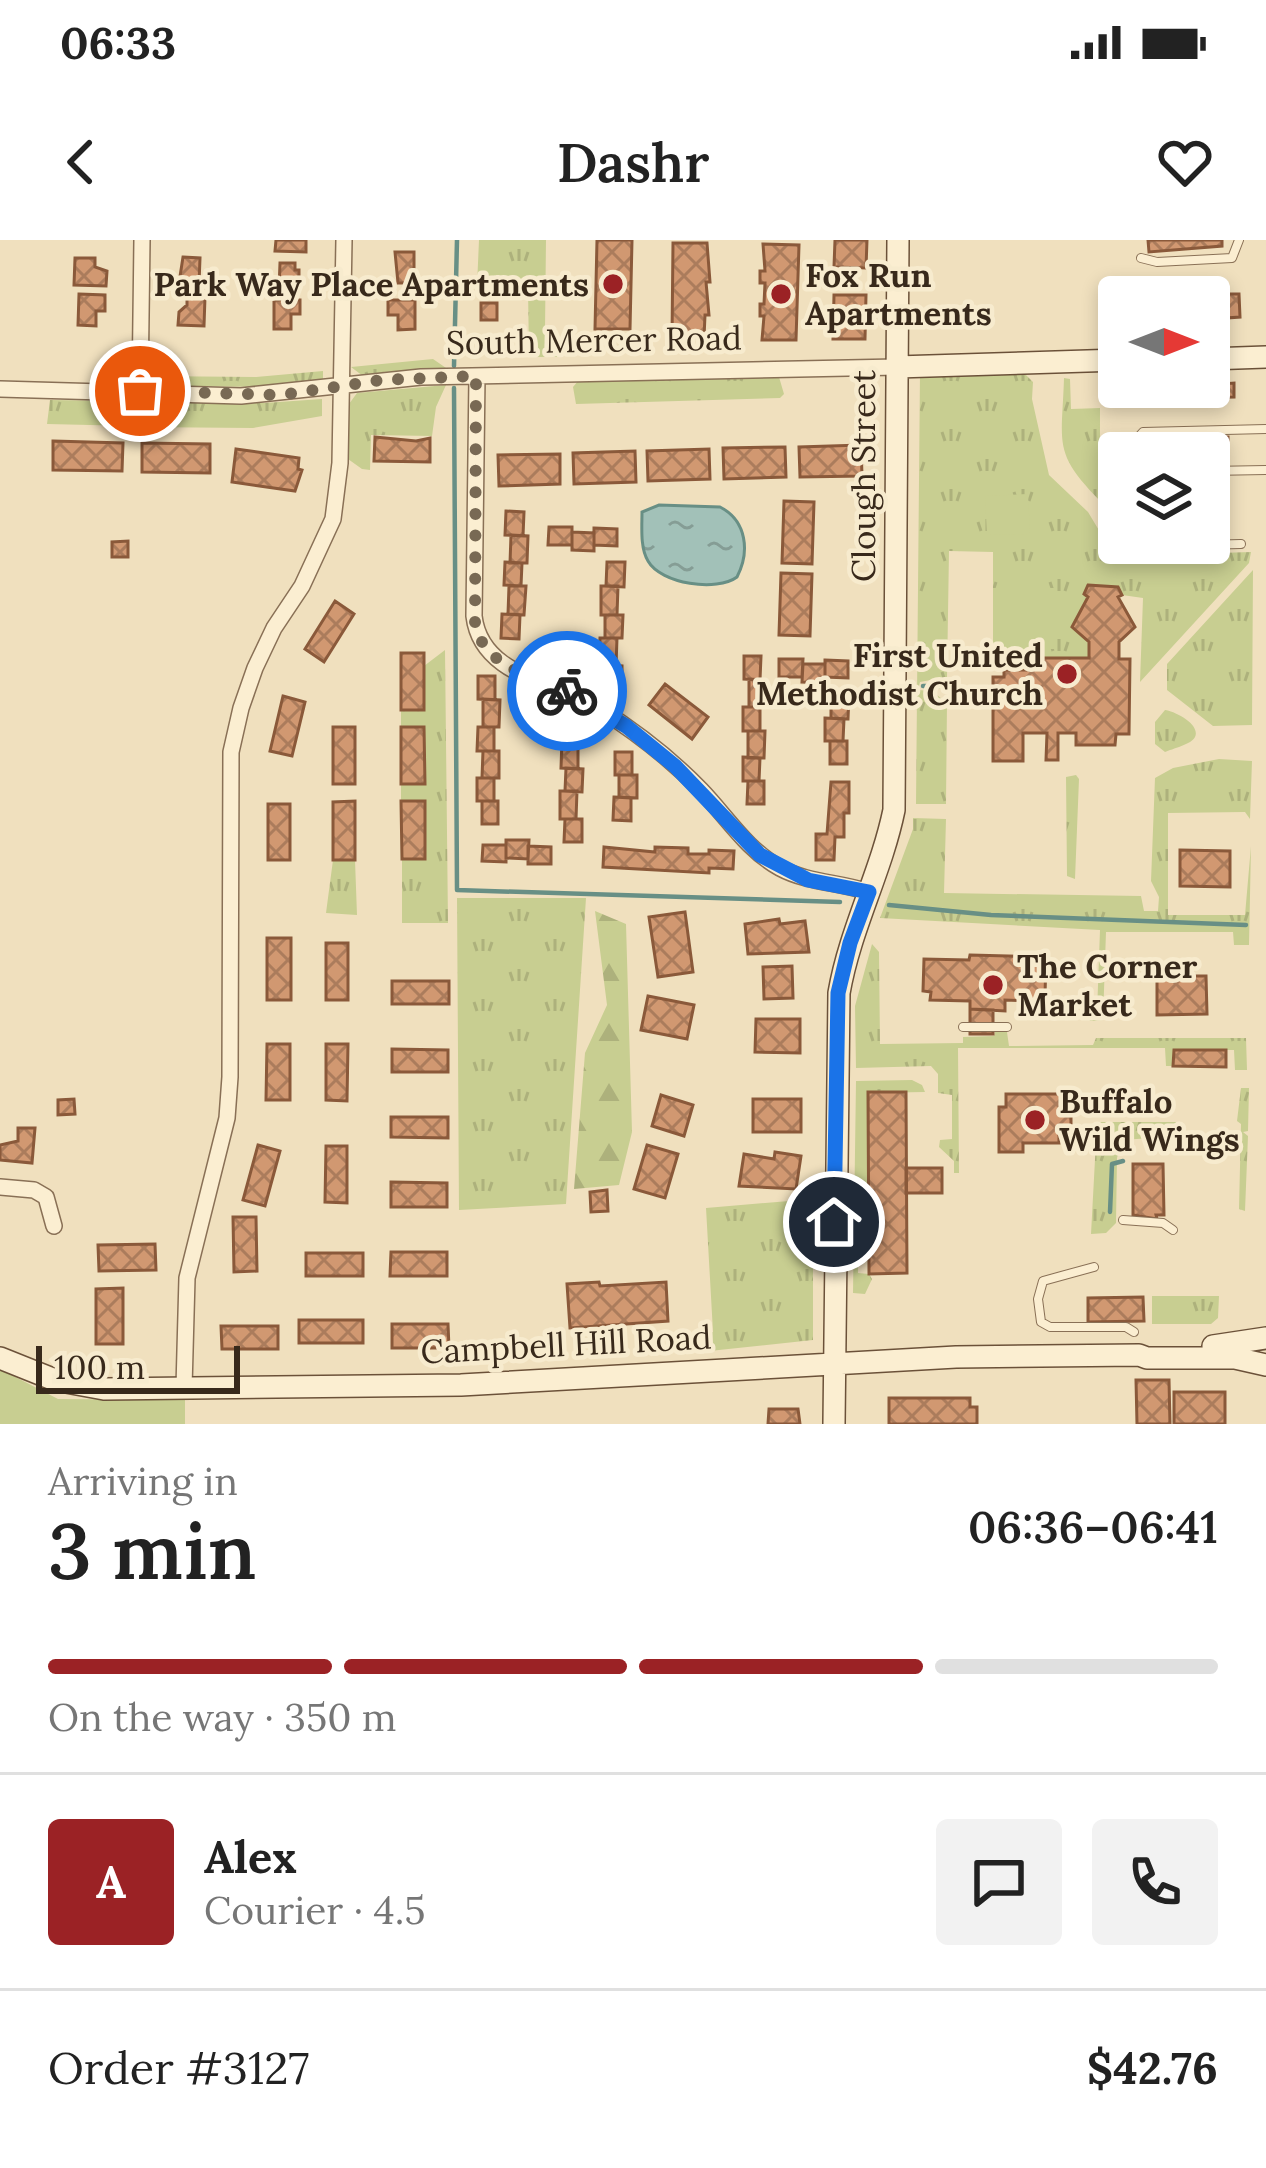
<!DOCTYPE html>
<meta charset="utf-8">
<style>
:root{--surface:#fff;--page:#f2f2f2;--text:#222;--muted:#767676;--line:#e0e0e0;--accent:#9b2225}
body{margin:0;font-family:Lora,serif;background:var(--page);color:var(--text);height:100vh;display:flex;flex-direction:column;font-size:45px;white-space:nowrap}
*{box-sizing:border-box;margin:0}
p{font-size:39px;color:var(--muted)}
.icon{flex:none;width:66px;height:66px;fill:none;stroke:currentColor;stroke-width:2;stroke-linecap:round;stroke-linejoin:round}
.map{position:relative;height:1184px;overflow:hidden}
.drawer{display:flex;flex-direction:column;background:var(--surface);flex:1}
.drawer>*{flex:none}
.needle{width:78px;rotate:90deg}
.buttons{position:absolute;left:1098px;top:36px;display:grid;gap:24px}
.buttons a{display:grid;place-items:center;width:132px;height:132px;border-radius:12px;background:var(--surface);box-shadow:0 6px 18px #0003;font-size:60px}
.scale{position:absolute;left:36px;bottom:30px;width:204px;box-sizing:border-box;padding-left:12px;border:6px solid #38291b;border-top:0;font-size:33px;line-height:42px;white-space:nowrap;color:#38291b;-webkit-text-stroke:9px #f7ebce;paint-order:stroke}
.pin{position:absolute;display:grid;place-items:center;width:102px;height:102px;color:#fff;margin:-51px;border:6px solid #fff;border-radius:50%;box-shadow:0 3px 12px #0007}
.courier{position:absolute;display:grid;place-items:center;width:120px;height:120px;margin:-60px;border:9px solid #1a73e8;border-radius:50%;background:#fff;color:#222;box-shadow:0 3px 15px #0007}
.overview em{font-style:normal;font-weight:600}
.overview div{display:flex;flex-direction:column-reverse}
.overview{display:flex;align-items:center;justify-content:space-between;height:204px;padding:0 48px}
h1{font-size:78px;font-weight:600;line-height:90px}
.bar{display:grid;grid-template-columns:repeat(4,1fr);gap:18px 12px;align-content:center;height:144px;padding:0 48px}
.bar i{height:15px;border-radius:9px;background:var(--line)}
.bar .on{background:var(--accent)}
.bar p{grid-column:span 4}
.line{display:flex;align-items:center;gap:30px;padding:0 48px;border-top:3px solid var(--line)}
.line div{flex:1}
.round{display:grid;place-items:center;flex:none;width:126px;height:126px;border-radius:12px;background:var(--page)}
.status{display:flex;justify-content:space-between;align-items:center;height:84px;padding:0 60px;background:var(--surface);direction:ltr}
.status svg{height:33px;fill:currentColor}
header{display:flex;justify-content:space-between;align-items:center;height:156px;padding:0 48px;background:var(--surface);font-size:54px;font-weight:600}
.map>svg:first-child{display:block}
.grass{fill:url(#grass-tufts)}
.forest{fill:url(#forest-firs)}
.green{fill:#c8ce91}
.water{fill:url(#water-ripples);stroke:#688f85;stroke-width:3}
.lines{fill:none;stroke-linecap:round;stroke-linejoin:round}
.stream{stroke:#688f85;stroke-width:4.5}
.building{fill:url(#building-cross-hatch);stroke:#8a593a;stroke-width:3}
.lane-casing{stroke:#897056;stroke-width:10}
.street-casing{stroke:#897056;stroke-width:18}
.secondary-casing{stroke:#6b5139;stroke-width:24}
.lane{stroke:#fbeed1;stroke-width:8}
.street{stroke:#fbeed1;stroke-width:15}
.secondary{stroke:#fbeed1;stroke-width:21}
.done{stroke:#786954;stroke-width:12;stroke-dasharray:0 21.6}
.route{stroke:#1a73e8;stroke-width:15}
.poi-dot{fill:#9b2225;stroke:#f7ebce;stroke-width:4.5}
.labels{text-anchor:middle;stroke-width:9;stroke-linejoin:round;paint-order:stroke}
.poi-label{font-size:33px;font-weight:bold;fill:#38291b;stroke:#f7ebce;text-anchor:start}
.street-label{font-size:33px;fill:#38291b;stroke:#f7ebce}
</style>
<div class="status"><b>06:33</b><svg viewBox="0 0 49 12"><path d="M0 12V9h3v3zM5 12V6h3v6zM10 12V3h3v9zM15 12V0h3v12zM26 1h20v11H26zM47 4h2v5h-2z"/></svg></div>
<header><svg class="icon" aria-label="back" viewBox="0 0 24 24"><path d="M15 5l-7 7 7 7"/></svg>Dashr<svg class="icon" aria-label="heart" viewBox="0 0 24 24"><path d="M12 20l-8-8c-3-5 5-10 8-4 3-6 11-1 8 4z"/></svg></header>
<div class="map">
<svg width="1266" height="1184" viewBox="0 0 1266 1184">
<defs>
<pattern id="grass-tufts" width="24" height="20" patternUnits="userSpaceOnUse" patternTransform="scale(3)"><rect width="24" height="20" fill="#c8ce91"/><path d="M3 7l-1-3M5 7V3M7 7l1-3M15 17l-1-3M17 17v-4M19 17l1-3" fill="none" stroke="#adb17c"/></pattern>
<pattern id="forest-firs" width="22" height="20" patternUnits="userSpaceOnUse" patternTransform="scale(3)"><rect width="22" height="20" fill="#c8ce91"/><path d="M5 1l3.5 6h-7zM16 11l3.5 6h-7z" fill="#adb17c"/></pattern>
<pattern id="water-ripples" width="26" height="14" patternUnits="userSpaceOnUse" patternTransform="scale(3)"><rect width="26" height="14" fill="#a2c1b8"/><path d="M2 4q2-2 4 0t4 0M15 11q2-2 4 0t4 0" fill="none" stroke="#859d95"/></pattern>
<pattern id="building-cross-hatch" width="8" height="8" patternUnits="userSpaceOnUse" patternTransform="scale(3)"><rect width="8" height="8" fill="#d19871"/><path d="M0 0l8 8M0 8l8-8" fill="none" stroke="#ab7c5c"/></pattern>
</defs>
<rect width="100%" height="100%" fill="#f0e0be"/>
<path class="grass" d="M479,0H546L545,90L557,89V117H529L528,48L477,46Z
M433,119L449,130L363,136L351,127Z
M323,131V142L274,147L160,146L148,136L256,137Z
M1022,131L1033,142L1032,159L1049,235L1088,272L1112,312L1121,316L1251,312L1249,323L1140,442L1143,358L1122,355L1118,347L1088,345L1084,353L1088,357L1072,386L1089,402V418L1030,430L993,428V409L1057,408V349L993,348V312L949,311L947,437L920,442L918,450L932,451L947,463L946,564H916L920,132Z
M779,137L784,154L780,158L576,164L573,147L578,141Z
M1064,138L1070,139L1071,169L1100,168V236L1111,237L1110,251H1101V262C1052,212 1062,205 1064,138Z
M446,145L436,167L432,196L371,195L370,230L362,229L348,219L349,164L357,153Z
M322,159V176L253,188L139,187L124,176V161L264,163Z
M50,160L120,161L121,178L133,186L47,184Z
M1253,330L1252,485L1213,486L1167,450V424Z
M445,410L448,683H402V619H425L401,561V544L424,543V488L401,487V470H424V426Z
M1165,470C1174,471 1201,484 1195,497C1192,504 1172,509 1165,512L1155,504V482Z
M1219,519L1252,521L1250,579L1245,572L1168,573V675H1245L1251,606L1249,705H1234L1233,692H1106L1103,780L1090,781L1086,774L1097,773L1100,690L880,678L913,589V578L946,579L944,653L1141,656L1144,671H1158L1159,657L1151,641L1155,538L1173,528Z
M1076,535L1079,539L1075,639L1067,636L1066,537Z
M333,620H355L357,675L326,673Z
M457,658H586L566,964L459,970Z
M872,704L879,712L880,804L963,803V797L994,796L995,792H1007L1009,806L1093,805L1096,798H1246L1247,830H1235L1234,810H1174L1173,826H1166L1165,808H958L959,933H954V921L939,907L940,900L952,899V855L938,853V834L931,826L856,828L855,766Z
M912,840L922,845L925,852L868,853L869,1008L858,1009V1033L869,1034L872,1039L865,1054L853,1053L856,841Z
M1241,848H1249L1248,891L1243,892L1248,896L1245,971L1239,969L1241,884L1237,881Z
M1097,882H1176L1181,896L1122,900L1117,918L1116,983L1106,993L1091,994Z
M813,959V1100L700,1112L699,1094L713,1092L706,968Z
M1152,1056H1219L1218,1078L1211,1084H1152Z"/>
<path class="forest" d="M595,671L626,684L632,892L619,945L574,949L585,813L607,765Z"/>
<path class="green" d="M1028,254L1030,294L987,295L985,256Z
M993,348H1057V409H993Z
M0,1129L58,1159L185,1160V1184H0Z"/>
<path class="water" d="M659,265L720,267C747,281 750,312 737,337C717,352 661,344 648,321C640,308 642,287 642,272Z"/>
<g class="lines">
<path class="stream" d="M454,126L457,0
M454,148L457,650L840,662
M923,446H947
M889,665L991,675L1246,685
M1110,972L1112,924L1123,921"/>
</g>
<path class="building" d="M276,0H306V12L275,11Z
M597,0H632L630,89H595Z
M835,0H867L866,28L834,27Z
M1148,0H1222V6L1149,12Z
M673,3H707L710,42H706L709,75H705L704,98H672Z
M763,4L799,5L796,100H762L764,76H760V64H764L765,43H760V31H765Z
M395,12H414V43H398Z
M183,17L200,18L199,44L179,43Z
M75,18H95V27L107,31L106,46L74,45Z
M280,23H295V30H299V49H279Z
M1213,47H1225V54H1239L1240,77L1227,78V88H1215V78H1209V57L1204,54H1213Z
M79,54L105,55V71H96V86L78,85Z
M834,55H866L865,99H833Z
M187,56L205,57L204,86L178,85L179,72L187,65Z
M274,60H300V74H291V89H274Z
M388,60H415V89L398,90V75H388Z
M481,63H497V80H481Z
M1119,66V88H1104L1103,67Z
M1234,143V157L1181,158V147Z
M375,197L416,201L430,198V222L374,221Z
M1228,197V218L1179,213V198Z
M53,201L123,203L122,231L53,230Z
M142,203L210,204V233L142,232Z
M861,205L862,236L800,237L799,207Z
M785,207L786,237L724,239L723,208Z
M236,209L299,218L298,229L302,230L295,251L232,242Z
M709,209L710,239L648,241L647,211Z
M635,211L636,242L574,244L573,213Z
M560,214V244L499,246L498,215Z
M784,261L814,262L812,324L782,323Z
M506,271L524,272L523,296L505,295Z
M1209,275L1225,277V293L1221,296L1209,297Z
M549,287H572V305H548Z
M594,288L617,289V306L594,305Z
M572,292L594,293V311L572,310Z
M511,295L528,296L527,323H510Z
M128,301V317H112V302Z
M505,322L522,323L521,346L504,345Z
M607,322H625L624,347L606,346Z
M781,333L812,334L810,396L779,395Z
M1088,345L1118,347L1122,355L1118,357L1135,387L1119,402V419H1130L1129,494H1116L1115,505H1076V493H1058V520H1046L1047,493H1023V521H993V437H1004V430H1030V418H1089V402L1072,387L1088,357L1084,354Z
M509,346H526L524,375L508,374Z
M601,346H618L617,375H601Z
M335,361L354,374L324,422L305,409Z
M502,374L520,375L519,399L501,398Z
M605,375H623L622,398H605Z
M600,398H617L616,426L599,425Z
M401,413H424V470H401Z
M744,416H761L760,440L744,439Z
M779,419H803L802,437H779Z
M825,420L848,421V438L825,437Z
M803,424H825V443L802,442Z
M605,425L622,426V449H604Z
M478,436H495V460L478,459Z
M749,439L765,440V467H749Z
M665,444L708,477L692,499L649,465Z
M831,455H849L848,479L831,478Z
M283,456L305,462L292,516L270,511Z
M483,459L500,460L499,487H483Z
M743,467H760V491H743Z
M567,475L585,476V500H567Z
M825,478L844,479L843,501H825Z
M333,487H355V544H333Z
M401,487H424L425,544H401Z
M478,487H494V511H477Z
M748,491H765L764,518H748Z
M562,499L578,500V529L561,528Z
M830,501H847V524H830Z
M483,511H499V538H482Z
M615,512H632V535H615Z
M743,517L760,518L759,541H743Z
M566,528L583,529L582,552L565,551Z
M619,535H637V558L619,557Z
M477,538H494V561H477Z
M748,541H764V564H747Z
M831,542H849V573H844V597H835L834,620H816V594H827Z
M560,551H577L576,579H560Z
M614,557L631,558V581L613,580Z
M355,561V620H333V562Z
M401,561H425V619H402Z
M482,561H498V584H482Z
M268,564H290V620H268Z
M565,579H582V602H564Z
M506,600H529L528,619L506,618Z
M483,605H506V622L482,621Z
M528,606L551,607V624H528Z
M604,607L655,612V607L688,608V614H709V610L734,611L733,629L709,628V633L603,627Z
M1180,610L1230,611V647L1180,646Z
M685,672L693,732L658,737L649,677Z
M779,679L780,684L805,681L809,712L748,714L745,684Z
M267,698H291V760H267Z
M326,703H348V760H326Z
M970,715L1046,717L1045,756L1039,755L1038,761L1005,760V771L970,769V761L930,760L931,752L923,751L924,719L969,720Z
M792,726L793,758L764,759L763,727Z
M1157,736H1206L1207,774L1157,775Z
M392,741H449V764H392Z
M648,756L694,765L687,799L641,790Z
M970,769L993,770V794H970Z
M756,779H800V813L755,812Z
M267,804H290V860H266Z
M326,804H348L347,861L326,860Z
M392,809L448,810V832H392Z
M1174,810H1226V827L1173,826Z
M868,852H906L907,1033L869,1034Z
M1006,854H1061V873H1071V887H1059V903H1023V912H999V867H1006Z
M661,855L693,865L684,896L652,886Z
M74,859L75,874L58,875V860Z
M753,859H801V892H753Z
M391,877H448V898L391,897Z
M18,888H35L32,923L0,920V905L18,901Z
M258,905L280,911L265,966L243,960Z
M647,905L678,914L665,958L634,949Z
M326,906H347V963L325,962Z
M775,912L801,916L796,949L739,946L744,914L774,919Z
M1133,924H1163L1164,975H1156L1157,979L1133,975Z
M906,928H942V953H906Z
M391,942L447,943V967H391Z
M607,950L608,971L591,972L590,952Z
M233,977H256L257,1031L234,1032Z
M155,1004L156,1030L99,1031L98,1005Z
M391,1012H447V1036H390Z
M306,1013H363V1036H306Z
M599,1042L600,1046L666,1042L668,1081L570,1088L567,1044Z
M123,1048V1104H96V1049Z
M1143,1057L1144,1081L1088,1082V1058Z
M299,1080H363V1103H299Z
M392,1084H448L449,1108H392Z
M221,1086H278V1109H222Z
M1136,1140H1169L1170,1184H1137Z
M1174,1152H1225V1184H1174Z
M889,1158H970V1167H977V1184H889Z
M769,1169H798L800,1184H768Z"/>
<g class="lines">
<g class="lane-casing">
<path id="lane" d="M1141,18L1157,22L1232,18L1239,0
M1124,213L1143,192L1266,189
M1209,231L1266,230
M1108,282L1114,301L1125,307L1241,304
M963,787H1007
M1123,980L1163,983L1173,990
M1094,1027L1043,1041L1038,1059L1041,1082L1050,1087H1126L1134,1092"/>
</g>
<g class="street-casing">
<path id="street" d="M477,136L474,376C481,437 556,442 600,469C636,492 672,520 701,550C727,577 747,610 780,628C808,643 839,642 869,652
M0,149L241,156L421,137L897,127
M140,151L142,0
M0,947L34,950L46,957L54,986
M184,1147L187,1038L227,878L230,837L231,512L241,468L255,428L274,388L302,346L333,279L340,223L344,0"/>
</g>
<g class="secondary-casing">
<path id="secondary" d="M1209,119L1266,117
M897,127L1119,120
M1213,1106L1266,1098
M0,1118L55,1140L104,1149L461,1145L956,1117L1139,1115L1147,1118H1235L1266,1125
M834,1184L839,753C850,689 881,633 894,570L898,0"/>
</g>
<use href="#lane" class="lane"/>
<use href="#street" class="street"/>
<use href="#secondary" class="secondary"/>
</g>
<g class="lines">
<path class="done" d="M140,151L281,155L382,140L476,136L475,388C492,431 530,434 567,451"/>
<path class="route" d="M567,451L626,486L675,526L760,615L808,640L869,652L850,703L838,753L834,982"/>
</g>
<g class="poi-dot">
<circle cx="613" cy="44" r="12"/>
<circle cx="781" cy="54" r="12"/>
<circle cx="1067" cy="434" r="12"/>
<circle cx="993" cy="745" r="12"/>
<circle cx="1035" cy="880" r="12"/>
</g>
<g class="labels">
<g class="poi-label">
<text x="805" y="47">Fox Run<tspan x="805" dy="38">Apartments</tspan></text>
<text x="589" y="56" text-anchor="end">Park Way Place Apartments</text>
<text x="1043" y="427" text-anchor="end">First United<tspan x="1043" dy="38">Methodist Church</tspan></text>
<text x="1017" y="738">The Corner<tspan x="1017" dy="38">Market</tspan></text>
<text x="1059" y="873">Buffalo<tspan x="1059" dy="38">Wild Wings</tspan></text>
</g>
<g class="street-label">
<text transform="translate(594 100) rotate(-1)" y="12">South Mercer Road</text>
<text transform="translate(863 236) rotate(-90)" y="12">Clough Street</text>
<text transform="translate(566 1104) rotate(-3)" y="12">Campbell Hill Road</text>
</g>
</g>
</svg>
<div class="buttons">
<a><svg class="needle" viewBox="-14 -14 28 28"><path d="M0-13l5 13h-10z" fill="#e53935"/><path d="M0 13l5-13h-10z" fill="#767676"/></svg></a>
<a><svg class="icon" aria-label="layers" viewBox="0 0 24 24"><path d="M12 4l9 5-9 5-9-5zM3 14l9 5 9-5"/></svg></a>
</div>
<div class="scale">100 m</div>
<div class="pin" style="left:140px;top:151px;background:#ea580c"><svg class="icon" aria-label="bag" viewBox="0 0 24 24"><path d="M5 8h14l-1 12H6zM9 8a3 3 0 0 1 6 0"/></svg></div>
<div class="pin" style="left:834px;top:982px;background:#1f2937"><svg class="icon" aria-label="home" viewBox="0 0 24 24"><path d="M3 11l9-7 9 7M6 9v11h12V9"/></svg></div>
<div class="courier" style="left:567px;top:451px"><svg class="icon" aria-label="bike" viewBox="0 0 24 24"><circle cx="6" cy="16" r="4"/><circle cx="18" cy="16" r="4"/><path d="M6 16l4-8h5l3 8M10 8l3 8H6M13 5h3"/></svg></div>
</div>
<section class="drawer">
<div class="overview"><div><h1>3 min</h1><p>Arriving in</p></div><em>06:36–06:41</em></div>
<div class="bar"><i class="on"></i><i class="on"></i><i class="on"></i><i></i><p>On the way · 350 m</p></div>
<div class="line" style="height:216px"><b class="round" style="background:var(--accent);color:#fff">A</b><div><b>Alex</b><p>Courier · 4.5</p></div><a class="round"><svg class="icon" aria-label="chat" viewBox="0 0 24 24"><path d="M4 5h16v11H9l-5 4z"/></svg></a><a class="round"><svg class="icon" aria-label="phone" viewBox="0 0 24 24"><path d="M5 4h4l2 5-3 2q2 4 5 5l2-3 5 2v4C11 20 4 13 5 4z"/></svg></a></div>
<div class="line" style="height:156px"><div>Order #3127</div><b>$42.76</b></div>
</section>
